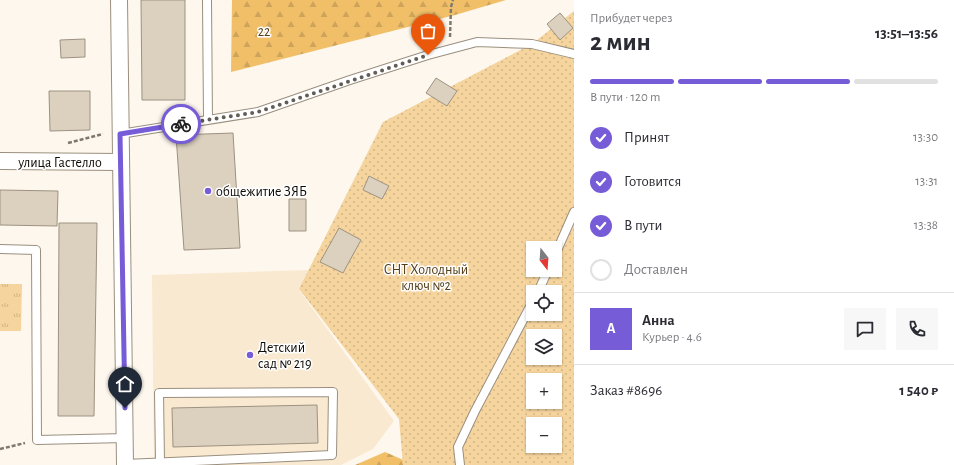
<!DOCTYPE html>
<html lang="ru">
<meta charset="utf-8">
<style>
:root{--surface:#fff;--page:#f7f7f7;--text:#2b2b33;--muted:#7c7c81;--line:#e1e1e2;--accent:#775cd7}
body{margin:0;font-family:"Alegreya Sans",sans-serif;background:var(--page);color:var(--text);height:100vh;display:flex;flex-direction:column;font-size:15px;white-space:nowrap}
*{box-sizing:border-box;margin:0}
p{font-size:13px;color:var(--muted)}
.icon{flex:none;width:22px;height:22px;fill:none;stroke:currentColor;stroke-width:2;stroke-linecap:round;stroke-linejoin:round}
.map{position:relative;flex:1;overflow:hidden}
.panel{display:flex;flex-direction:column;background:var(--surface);width:380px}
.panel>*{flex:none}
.needle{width:26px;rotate:163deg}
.controls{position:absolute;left:526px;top:241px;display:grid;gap:8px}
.controls a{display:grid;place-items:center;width:36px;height:36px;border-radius:0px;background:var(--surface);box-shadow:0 1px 3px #0004;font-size:20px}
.pin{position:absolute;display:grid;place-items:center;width:34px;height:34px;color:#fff;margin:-41px -17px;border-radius:50% 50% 50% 0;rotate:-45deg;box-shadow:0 0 4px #0007}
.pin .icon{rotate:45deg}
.courier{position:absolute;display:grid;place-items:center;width:40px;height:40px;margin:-20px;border:3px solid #775cd7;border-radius:50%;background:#fff;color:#222;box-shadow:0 1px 5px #0007}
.overview em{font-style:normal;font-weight:700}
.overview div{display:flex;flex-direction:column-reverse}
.overview{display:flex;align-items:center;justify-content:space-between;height:68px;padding:0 16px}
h1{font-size:26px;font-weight:700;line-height:30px}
.bar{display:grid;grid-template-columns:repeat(4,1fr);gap:6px 4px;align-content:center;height:48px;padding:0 16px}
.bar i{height:5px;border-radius:3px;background:var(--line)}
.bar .active{background:var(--accent)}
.bar p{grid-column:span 4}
.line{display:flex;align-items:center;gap:10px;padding:0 16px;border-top:1px solid var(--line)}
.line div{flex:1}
.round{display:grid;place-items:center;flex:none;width:42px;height:42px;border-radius:0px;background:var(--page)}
ol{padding:0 16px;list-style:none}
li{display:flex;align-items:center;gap:12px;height:44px}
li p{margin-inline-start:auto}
li .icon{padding:4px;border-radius:50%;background:var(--accent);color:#fff;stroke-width:4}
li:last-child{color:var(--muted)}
li i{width:22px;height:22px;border:2px solid var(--line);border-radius:50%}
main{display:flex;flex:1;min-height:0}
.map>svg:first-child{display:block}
.built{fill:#f9e9d0}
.forest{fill:url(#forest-firs)}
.park{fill:url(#park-tufts)}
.garden{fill:url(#garden-dots);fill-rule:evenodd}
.building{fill:#dcd1bf;stroke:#9d9281}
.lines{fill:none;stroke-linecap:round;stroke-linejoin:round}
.service-casing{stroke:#9a8f7f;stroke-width:10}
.minor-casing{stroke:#9a8f7f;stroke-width:18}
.path{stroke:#7d7971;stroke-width:2.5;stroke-dasharray:4 2;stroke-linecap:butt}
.service{stroke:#fff;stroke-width:8}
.minor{stroke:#fff;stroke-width:16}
.done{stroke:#625e57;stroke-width:4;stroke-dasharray:0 7.2}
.route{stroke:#775cd7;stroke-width:5}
.poi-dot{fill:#775cd7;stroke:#fff;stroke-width:1.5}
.labels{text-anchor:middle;stroke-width:3;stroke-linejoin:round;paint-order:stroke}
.park-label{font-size:14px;fill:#533e19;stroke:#fff}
.street-label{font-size:14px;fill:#0e0b06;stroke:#fff}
.poi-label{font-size:14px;fill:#0e0b06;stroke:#fff;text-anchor:start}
</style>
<main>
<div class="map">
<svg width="574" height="465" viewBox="0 0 574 465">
<defs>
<pattern id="forest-firs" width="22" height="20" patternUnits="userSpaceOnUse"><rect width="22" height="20" fill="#f2bf69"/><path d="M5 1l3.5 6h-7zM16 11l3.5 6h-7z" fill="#cea35a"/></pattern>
<pattern id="park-tufts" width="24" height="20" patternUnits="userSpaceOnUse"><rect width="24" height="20" fill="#f5d49d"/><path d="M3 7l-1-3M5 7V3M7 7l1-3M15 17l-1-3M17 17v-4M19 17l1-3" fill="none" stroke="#d1b586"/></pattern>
<pattern id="garden-dots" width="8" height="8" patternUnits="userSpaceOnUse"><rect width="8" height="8" fill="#f5d49d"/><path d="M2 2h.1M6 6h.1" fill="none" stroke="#d1b586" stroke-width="1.8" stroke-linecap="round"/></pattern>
</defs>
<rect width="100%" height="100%" fill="#fef7ed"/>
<path class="built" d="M309,270L299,290L394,421L373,449L341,465H154L152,275Z"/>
<path class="forest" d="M232,0H506L455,15L231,72Z
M385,452L408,462V465H355Z"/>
<path class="park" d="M0,284H22L21,331H0Z"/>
<path class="garden" d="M574,11V465H403L399,419L299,289L383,122L532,44ZM533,248H555V270H533ZM533,292H555V314H533ZM533,336H555V358H533ZM533,380H555V402H533ZM533,424H555V446H533Z"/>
<path class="building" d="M141,0H185V100H142Z
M560,13L573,28L560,40L547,24Z
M85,39V57L61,58L60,40Z
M436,78L457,91L447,106L426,93Z
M49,91H90V130L50,131Z
M233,133L240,248L184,250L176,135Z
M369,176L389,186L382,199L363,190Z
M0,190L58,191L57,226L0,225Z
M289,199H306V231H289Z
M59,223H97L94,416H58Z
M339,228L361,240L343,273L320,262Z
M317,405L318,443L173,447L172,408Z"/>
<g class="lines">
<g class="service-casing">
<path id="service" d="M207,0L208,120
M120,134L258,112L350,80L428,55L477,42L532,44L574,54
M0,249L36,250L37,440L126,438
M555,255L574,212
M538,292L548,270
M125,464L332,455L333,392L159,393L160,462
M460,465L458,447L475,411L533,301"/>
</g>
<g class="minor-casing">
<path id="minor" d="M119,0L125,465
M0,161L120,162"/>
</g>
<path class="path" d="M450,37L451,7L453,0
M68,143L103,134
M0,449L25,443"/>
<use href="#service" class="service"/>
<use href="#minor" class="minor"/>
</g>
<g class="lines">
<path class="done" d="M181,124L258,112L428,55"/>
<path class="route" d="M125,408L120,134L181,124"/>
</g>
<g class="poi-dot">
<circle cx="208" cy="191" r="4"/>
<circle cx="250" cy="355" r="4"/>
</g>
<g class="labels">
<g class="park-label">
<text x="264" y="36">22</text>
<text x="426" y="274">СНТ Холодный<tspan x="426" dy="16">ключ №2</tspan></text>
</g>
<g class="street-label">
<text x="60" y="167">улица Гастелло</text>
</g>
<g class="poi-label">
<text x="216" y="196">общежитие ЗЯБ</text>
<text x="258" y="352">Детский<tspan x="258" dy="16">сад № 219</tspan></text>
</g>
</g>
</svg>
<div class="controls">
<a><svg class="needle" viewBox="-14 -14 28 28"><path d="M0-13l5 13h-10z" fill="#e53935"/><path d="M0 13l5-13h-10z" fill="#7c7c81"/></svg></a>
<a><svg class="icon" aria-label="locate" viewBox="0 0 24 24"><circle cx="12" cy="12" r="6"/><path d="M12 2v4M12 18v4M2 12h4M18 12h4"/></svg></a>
<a><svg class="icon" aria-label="layers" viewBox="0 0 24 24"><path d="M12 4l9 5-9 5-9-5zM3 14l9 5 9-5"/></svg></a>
<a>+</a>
<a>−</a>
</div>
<div class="pin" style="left:428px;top:55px;background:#ea580c"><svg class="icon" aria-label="bag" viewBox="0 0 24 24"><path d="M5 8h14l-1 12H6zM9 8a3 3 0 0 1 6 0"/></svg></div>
<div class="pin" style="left:125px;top:408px;background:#1f2937"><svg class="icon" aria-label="home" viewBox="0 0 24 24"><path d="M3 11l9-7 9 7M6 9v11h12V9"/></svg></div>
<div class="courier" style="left:181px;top:124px"><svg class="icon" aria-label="bike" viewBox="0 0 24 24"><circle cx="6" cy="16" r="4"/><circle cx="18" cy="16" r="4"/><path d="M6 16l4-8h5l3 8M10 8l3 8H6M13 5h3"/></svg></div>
</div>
<section class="panel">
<div class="overview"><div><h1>2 мин</h1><p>Прибудет через</p></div><em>13:51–13:56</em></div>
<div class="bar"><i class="active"></i><i class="active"></i><i class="active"></i><i></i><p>В пути · 120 m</p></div>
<ol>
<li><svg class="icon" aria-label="check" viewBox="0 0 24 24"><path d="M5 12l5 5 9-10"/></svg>Принят<p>13:30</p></li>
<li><svg class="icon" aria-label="check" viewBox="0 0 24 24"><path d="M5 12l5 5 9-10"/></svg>Готовится<p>13:31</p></li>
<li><svg class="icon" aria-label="check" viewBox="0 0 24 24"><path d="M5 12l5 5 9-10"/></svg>В пути<p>13:38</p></li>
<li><i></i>Доставлен</li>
</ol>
<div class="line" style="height:72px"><b class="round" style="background:var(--accent);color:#fff">А</b><div><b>Анна</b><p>Курьер · 4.6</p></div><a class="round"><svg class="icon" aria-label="chat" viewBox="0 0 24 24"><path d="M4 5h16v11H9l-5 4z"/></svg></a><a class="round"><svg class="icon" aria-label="phone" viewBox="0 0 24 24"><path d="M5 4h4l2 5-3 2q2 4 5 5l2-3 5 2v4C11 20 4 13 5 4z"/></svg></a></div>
<div class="line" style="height:52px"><div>Заказ #8696</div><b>1 540 ₽</b></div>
</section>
</main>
